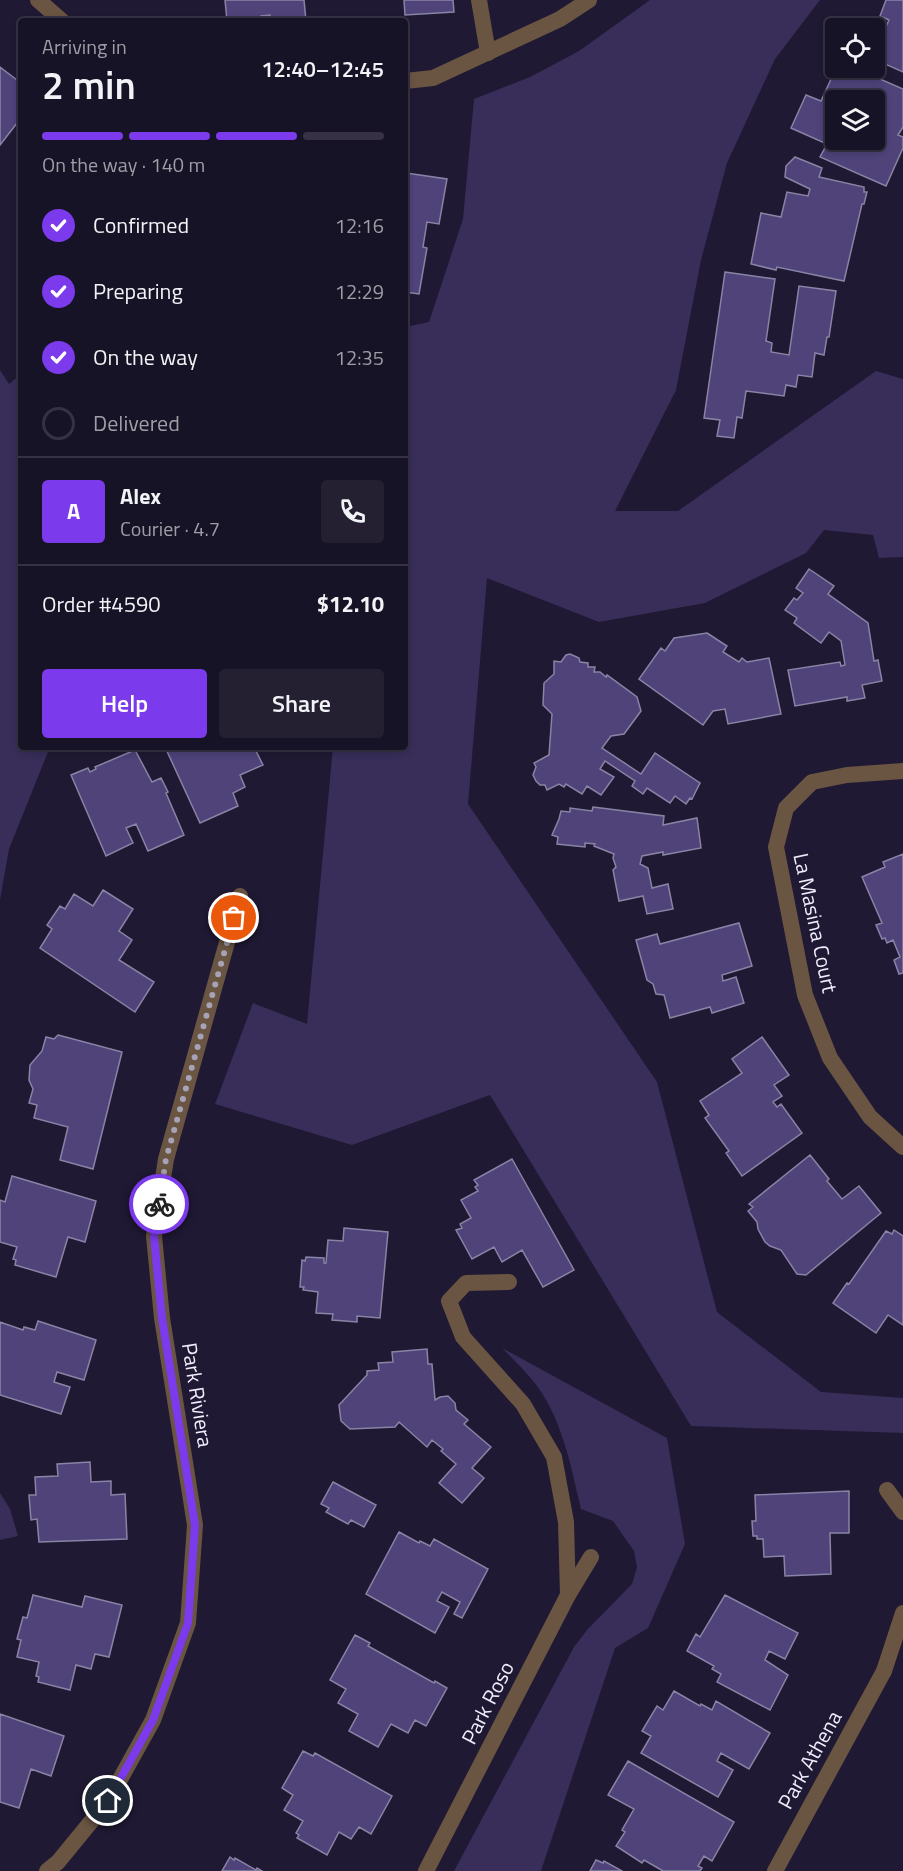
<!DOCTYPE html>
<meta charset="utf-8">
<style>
:root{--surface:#171326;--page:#242032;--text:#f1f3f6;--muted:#9e9ea7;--line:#363243;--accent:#7c3aed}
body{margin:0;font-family:"Titillium Web",sans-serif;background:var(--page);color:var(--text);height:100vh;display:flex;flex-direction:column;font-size:22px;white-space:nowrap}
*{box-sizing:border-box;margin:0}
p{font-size:20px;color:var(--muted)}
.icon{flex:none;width:33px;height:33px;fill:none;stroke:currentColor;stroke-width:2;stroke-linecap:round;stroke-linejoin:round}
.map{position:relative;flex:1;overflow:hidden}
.details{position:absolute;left:18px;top:18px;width:390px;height:732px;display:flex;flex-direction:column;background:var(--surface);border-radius:6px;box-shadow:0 3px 9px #0003,0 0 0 2px var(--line)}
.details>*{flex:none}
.buttons{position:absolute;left:825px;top:18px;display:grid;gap:12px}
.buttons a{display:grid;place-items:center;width:60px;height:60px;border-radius:6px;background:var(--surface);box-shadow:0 3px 9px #0003,0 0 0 2px var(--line);font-size:30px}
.pin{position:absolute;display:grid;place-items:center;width:51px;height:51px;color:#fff;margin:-26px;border:3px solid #fff;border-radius:50%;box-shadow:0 2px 6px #0007}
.courier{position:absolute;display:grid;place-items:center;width:60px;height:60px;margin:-30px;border:4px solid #7c3aed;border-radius:50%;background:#fff;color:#222;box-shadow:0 2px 8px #0007}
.head em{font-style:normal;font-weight:600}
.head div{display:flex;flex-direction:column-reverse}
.head{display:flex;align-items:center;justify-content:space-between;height:102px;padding:0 24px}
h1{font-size:39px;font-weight:600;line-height:45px}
.bar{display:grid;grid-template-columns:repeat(4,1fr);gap:9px 6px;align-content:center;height:72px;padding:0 24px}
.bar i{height:8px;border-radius:4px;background:var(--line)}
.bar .current{background:var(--accent)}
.bar p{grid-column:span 4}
.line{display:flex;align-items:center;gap:15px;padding:0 24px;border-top:2px solid var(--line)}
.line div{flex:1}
.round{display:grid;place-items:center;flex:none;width:63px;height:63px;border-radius:6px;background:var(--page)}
ol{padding:0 24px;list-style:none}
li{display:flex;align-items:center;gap:18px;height:66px}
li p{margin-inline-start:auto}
li .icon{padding:6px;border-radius:50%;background:var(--accent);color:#fff;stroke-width:4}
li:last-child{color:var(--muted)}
li i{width:33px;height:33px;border:3px solid var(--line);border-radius:50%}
.button{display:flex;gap:12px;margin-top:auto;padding:12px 24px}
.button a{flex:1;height:69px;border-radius:6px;background:var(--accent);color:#fff;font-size:24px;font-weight:600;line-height:69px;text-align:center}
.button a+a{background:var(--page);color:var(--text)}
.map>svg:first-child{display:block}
.green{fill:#382e59}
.building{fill:#4f437a;stroke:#8984a5;stroke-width:1.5;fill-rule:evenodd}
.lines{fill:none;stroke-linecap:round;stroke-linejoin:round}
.service{stroke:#6a5442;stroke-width:16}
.minor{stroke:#6a5442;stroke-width:16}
.done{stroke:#a7a3b6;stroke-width:6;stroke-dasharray:0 10.8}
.route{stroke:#7c3aed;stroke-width:8}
.labels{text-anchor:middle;stroke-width:5;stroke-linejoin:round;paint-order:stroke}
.street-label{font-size:21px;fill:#f0eefc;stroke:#1f1933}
</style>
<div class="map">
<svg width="903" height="1871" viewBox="0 0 903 1871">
<rect width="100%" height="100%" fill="#1f1933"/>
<path class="green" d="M650,0H820L775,59L727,163L701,260L676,390L615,511H678L876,371L903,379V557L879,558L873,535L824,530L806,553L705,603L599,622L487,578L468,804L657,1082L717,1312L821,1392L903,1398V1433L691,1426L490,1095L352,1145L215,1104L253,1003L307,1024L333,747H405V327L429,322L463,219L474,99L530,77L579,51Z
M0,370L9,384L21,374V747H50L9,849L0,900Z
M502,1348L667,1438L685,1544L648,1628L615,1648L541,1871H454L574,1647L587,1630L632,1584L637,1567L634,1551L613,1521L581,1509C571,1467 563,1422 537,1386C527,1373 514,1360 502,1348Z
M0,1493L10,1509L18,1536L0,1540Z"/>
<path class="building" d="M225,0H304L306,21H270V15L261,16V21H227Z
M404,0H453L454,12L405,15Z
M886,0H903V72L874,59V54L889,20L880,16Z
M0,67L21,83V118L0,145Z
M836,68H855L903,89V127L898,135L903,137V148L886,186L820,157L827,144L791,128L806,95L821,101ZM836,100H874V140H836Z
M795,157L822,168L819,177L864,187V192H867L864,204H862L844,281L777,267L776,270L751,264L761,213L781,217L787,192L808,196L810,189L785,177L786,166Z
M406,173L447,179L439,224L427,222L423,247L427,248L419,294L405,292Z
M725,272L775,279L766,341L772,343L771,352L789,355L799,286L836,291L829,337H827L824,355L815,353L812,377L798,375L796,387L786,385L784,396L746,391L742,418L737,417L734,438L717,436L720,420L704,418Z
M809,569L834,586L828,594L868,623L874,661L878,660L882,681L862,685L865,698L847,701V697L795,706L788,670L840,662L841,666L845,665L841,641L829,632L821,643L794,623L797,618L785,610L794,598L797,600L803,593L796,588Z
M707,633L727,646L723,652L739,662L742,658L747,662L769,658L781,714L728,724L725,709L713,711L703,725L639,679L661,648L665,651L674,638Z
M570,654L579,658L580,662L588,663V667H595L594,672H600L606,677L607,675L637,697L641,711L624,734L611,736L602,748L641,774L655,753L700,783L692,799L690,798L686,804L675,796L670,803L647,788L643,794L632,786L635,781L605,761L600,769L614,777L601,795L587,786L582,794L566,784L564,787L559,784L547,790L545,785H540L536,781L533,775L536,767L534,763L549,755L552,714L543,705L544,683L554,674V661L561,662L566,655Z
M165,747H254L263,765L240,775L245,787L233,793L238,806L200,823Z
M135,750L152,782L161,778L168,792L166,793L184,835L148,851L136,824L126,828L133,843L106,856L71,775L88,768L90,772L96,769L95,767Z
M593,807L664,816L663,825L697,818L701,848L663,855V852L642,856L640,864L648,868L652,888L668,884L673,909L647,914L643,896L619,901L613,870L616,867L613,858L614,854L594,846L595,844L585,843V847L557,844L558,837L552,835L559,819L561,811L570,812V808L592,811Z
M903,854V973L899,974L894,960L900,957L893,940L887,943L885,938L882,939L876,925L882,923L862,877L885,867L883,862Z
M103,890L133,909L119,931L132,940L119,960L154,982L135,1012L40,948L52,929L47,925L60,906L65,909L74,894L93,906Z
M739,923L752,966L722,975L723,981L736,977L744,1003L712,1013L710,1007L670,1018L664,995L656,994L653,984L647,980L636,940L657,934L660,944Z
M58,1035L122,1052L93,1169L60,1160L68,1127L34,1118L37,1105L29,1103L33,1089L29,1080L30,1065L42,1051L46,1037L54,1039Z
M762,1037L789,1075L774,1085L782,1096L773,1102L777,1107L781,1104L802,1133L742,1176L726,1153L729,1151L705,1118L709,1115L700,1101L742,1073L732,1059Z
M810,1155L829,1179L827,1181L842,1199L859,1186L881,1213L806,1275L797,1274L781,1250L770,1246L765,1242L758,1229L757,1222L748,1211L753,1207L749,1204Z
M512,1159L574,1270L543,1287L522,1250L502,1262L494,1247L472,1259L456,1230L462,1228L460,1224L471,1218L461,1200L478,1191L475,1187L478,1185L474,1180Z
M12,1176L96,1201L85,1242L68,1237L56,1277L15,1265L16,1260L13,1259L17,1247L0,1242V1200L5,1202Z
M344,1228L388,1232L380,1318L357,1316V1322L332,1320L333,1314L316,1313L318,1292L303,1290L304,1287H300L302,1260L305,1261L306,1257L324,1258V1263H326L328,1240L343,1241Z
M894,1230L903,1236V1325L888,1315L876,1333L833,1303L847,1283L849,1284L886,1231L892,1234Z
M38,1321L96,1340L84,1380L57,1372L54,1382L70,1387L61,1414L0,1395V1322L23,1330L24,1327L35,1330Z
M427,1349L428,1364H432L435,1400L440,1397L448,1396L455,1403L456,1410L468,1420L464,1424L491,1447L472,1468L484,1478L462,1503L439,1483L456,1464L441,1451L443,1449L432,1440L427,1447L399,1422L395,1427L350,1429L341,1421L339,1405L367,1375V1371L379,1370L378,1363L393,1362L392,1352Z
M90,1462L91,1482L111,1481V1495L125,1494L127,1539L39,1542L37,1519L31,1520L29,1495H36L35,1477L58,1476L57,1464Z
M333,1482L376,1505L364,1527L351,1520L348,1524L326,1512L329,1508L321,1504Z
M849,1491V1533H830L831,1574L785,1576L784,1556L764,1557L763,1539H757V1536H753L752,1521H756L755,1495Z
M399,1532L419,1543L420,1541L430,1546L434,1539L488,1569L462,1618L454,1614L460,1602L442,1592L437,1601L449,1607L435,1633L366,1594Z
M33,1595L82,1607L85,1596L122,1605L109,1657L95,1654L91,1669L76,1665L70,1690L38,1682L39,1677L36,1676L39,1662L17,1657L21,1640L17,1639L23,1617L27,1618Z
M725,1595L798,1633L785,1659L769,1651L765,1660L788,1675L770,1710L717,1682L721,1674L712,1669L714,1666L687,1651L696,1634L700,1637Z
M355,1635L370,1643L368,1646L434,1683L435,1681L447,1688L426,1726L415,1720L408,1733L391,1724L378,1747L349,1731L358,1714L338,1703L346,1689L330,1680Z
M674,1691L700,1706L701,1704L712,1710L716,1701L770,1733L749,1769L721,1753L717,1761L733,1770L718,1797L641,1753L651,1736L642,1731L657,1706L663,1710Z
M0,1714L64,1736L51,1776L31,1769L19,1808L0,1802Z
M303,1751L313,1756L315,1753L392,1796L371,1834L359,1827L351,1839L339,1832L327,1855L297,1838L299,1835L296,1833L303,1821L284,1810L293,1795L282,1788Z
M628,1761L734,1822L712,1861L704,1856L698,1866L702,1868L700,1871H663L644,1860L642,1863L616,1846L625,1832L622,1830L634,1809L608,1795Z
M230,1857L234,1860L235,1858L256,1870L257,1868L262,1871H222Z
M596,1860L603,1863L604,1861L622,1871H590Z"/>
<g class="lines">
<path class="service" d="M479,0L488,53
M509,1282L466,1283L449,1301L463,1337L523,1404L554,1457L566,1522L568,1595
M887,1490L903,1512
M884,1671L903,1613"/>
<path class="minor" d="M38,0L62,21
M405,81L433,78L560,19L589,0
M903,771L847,775L812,782L786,808L776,847L805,995L830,1058L870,1117L903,1147
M47,1871L58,1862L108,1801L153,1720L188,1623L195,1525L162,1318L154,1236L166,1159L240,896
M426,1871L568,1595L591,1557
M775,1871L884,1671"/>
</g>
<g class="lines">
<path class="done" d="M159,1204L166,1159L234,918"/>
<path class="route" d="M108,1801L153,1720L188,1623L195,1525L162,1318L154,1236L159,1204"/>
</g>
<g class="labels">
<g class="street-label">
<text transform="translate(815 923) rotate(78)" y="7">La Masina Court</text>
<text transform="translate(197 1395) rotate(81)" y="7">Park Riviera</text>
<text transform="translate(488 1703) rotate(-63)" y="7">Park Roso</text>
<text transform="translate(810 1760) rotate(-61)" y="7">Park Athena</text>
</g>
</g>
</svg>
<div class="buttons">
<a><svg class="icon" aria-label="locate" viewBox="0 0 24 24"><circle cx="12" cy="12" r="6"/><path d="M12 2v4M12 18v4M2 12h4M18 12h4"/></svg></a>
<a><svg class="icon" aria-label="layers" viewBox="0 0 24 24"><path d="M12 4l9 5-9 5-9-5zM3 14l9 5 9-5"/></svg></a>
</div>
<div class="pin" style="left:234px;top:918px;background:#ea580c"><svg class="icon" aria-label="bag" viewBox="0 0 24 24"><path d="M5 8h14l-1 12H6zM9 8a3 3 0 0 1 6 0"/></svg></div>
<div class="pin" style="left:108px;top:1801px;background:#1f2937"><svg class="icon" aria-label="home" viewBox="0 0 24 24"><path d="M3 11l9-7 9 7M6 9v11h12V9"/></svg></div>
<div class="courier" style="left:159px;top:1204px"><svg class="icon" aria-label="bike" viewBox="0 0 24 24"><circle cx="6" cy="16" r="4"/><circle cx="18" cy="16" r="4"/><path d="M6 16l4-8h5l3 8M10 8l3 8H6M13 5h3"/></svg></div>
<section class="details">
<div class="head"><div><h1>2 min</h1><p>Arriving in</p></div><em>12:40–12:45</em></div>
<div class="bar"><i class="current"></i><i class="current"></i><i class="current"></i><i></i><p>On the way · 140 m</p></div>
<ol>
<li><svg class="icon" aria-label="check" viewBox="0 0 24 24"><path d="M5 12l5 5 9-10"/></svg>Confirmed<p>12:16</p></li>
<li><svg class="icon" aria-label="check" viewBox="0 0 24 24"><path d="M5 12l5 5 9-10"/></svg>Preparing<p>12:29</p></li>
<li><svg class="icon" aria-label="check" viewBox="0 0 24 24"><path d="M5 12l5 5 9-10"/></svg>On the way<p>12:35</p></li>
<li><i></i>Delivered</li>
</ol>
<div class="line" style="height:108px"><b class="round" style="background:var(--accent);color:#fff">A</b><div><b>Alex</b><p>Courier · 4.7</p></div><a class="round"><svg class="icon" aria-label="phone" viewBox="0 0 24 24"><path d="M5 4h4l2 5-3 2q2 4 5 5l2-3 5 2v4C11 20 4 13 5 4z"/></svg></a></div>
<div class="line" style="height:78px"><div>Order #4590</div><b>$12.10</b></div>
<div class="button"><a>Help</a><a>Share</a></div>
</section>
</div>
